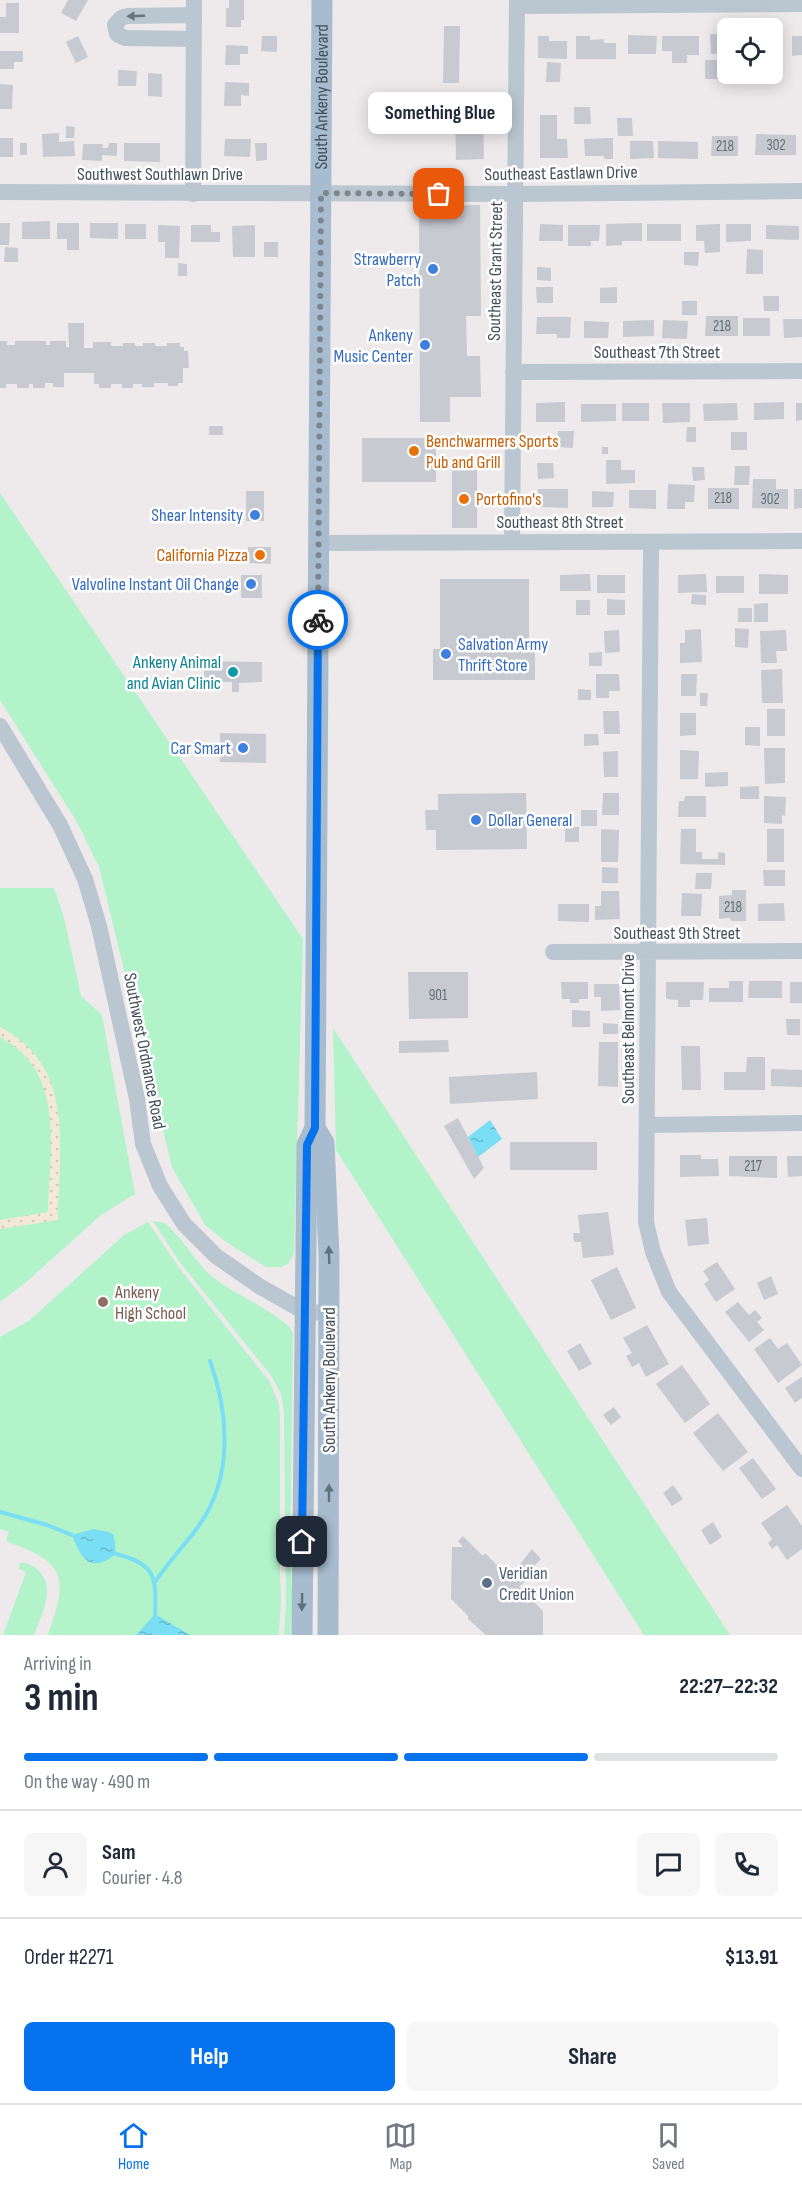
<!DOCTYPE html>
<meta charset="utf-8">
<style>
:root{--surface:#fff;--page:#f6f6f7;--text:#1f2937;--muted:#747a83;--line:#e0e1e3;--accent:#0672ed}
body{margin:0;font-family:"Sofia Sans Condensed",sans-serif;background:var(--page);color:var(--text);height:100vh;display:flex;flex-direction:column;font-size:22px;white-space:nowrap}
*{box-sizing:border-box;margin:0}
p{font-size:20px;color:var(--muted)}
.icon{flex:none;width:33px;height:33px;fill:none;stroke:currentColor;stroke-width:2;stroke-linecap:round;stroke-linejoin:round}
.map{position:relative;height:1635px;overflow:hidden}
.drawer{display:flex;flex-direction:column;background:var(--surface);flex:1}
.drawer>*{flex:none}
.controls{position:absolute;left:717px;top:18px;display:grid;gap:12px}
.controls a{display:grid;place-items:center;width:66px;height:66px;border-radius:9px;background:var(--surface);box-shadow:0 3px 15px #0003;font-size:30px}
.pin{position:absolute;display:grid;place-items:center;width:51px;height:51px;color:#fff;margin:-26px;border-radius:12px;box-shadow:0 3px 9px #0006}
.courier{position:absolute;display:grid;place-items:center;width:60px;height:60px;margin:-30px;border:4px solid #0672ed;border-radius:50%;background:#fff;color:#222;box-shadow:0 2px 8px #0007}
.bubble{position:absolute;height:42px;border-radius:9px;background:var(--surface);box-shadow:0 3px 15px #0003;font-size:20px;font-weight:700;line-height:42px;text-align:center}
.head em{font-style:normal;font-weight:700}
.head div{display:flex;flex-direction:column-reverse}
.head{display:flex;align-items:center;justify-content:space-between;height:102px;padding:0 24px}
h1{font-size:39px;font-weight:700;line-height:45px}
.bar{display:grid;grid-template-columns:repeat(4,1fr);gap:9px 6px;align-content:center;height:72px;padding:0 24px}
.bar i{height:8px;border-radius:4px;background:var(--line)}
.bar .current{background:var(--accent)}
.bar p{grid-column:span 4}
.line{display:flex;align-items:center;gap:15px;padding:0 24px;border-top:2px solid var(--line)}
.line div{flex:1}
.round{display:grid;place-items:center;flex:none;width:63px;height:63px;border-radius:9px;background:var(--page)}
.primary-button{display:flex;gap:12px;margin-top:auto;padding:12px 24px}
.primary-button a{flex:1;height:69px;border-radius:9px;background:var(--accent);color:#fff;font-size:24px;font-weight:700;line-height:69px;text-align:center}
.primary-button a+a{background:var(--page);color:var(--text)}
.tab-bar{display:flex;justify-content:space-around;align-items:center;height:84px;border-top:2px solid var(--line);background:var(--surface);font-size:16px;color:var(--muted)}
.tab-bar a{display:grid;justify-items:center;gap:3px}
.tab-bar .current{color:var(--accent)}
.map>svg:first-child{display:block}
.green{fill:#b2f3c9}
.sand{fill:url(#sand-dots)}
.water{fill:url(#water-ripples)}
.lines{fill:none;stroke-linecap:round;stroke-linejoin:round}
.stream{stroke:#7adff5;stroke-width:4}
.building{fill:#c7cad1}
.minor{stroke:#bac6d0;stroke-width:16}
.major{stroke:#a7bcce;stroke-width:21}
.oneway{fill:#66737d}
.oneway2{fill:#60707d}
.done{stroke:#7e858d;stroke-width:6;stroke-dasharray:0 10.8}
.route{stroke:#0672ed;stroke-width:8}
.shop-dot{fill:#3f7fe0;stroke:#fff;stroke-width:2}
.food-dot{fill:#e8710a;stroke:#fff;stroke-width:2}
.culture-dot{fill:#0f9aa8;stroke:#fff;stroke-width:2}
.education-dot{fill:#8d6e63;stroke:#fff;stroke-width:2}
.service-dot{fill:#5c6f8a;stroke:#fff;stroke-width:2}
.labels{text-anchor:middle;stroke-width:5;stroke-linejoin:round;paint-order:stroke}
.number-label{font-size:15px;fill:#636e78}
.street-label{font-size:18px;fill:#424f5a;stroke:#fff}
.shop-label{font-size:18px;fill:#366cbe;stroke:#fff;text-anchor:end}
.food-label{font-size:18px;fill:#c56008;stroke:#fff;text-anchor:start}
.culture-label{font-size:18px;fill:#0d838f;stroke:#fff;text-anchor:end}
.education-label{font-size:18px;fill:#785e54;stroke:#fff;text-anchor:start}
.service-label{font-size:18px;fill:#4e5e75;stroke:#fff;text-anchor:start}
</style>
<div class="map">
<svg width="802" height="1635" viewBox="0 0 802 1635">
<defs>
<pattern id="sand-dots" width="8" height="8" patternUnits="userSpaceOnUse" patternTransform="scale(1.5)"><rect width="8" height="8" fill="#f3e9d8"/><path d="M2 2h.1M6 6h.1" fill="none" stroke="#d2cabc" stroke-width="1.8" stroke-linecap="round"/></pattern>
<pattern id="water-ripples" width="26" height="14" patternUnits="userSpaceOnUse" patternTransform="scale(1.5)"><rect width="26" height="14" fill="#7adff5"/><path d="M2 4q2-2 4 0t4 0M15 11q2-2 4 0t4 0" fill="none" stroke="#66b7c9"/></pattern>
</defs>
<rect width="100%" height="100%" fill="#eeeaeb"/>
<path class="green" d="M0,493L303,939L294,1253L288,1264L282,1267H266L226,1242L205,1225L172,1167L99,867L77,822L0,700Z
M0,888H53L55,890L65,921L81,996L102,1015L135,1194L101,1215L24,1284L0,1302Z
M333,1028L730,1635H644L336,1150Z
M153,1221C158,1221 162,1222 166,1224C180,1235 195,1261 209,1274C228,1292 286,1315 293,1333L290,1557L293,1604L290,1635H284L286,1605L284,1412L281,1394L272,1377L178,1260Z
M148,1222L180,1269L270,1382L279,1405L280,1418V1574L281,1600L279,1635H48C68,1578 67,1563 8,1542L6,1540L9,1532L0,1529V1337L30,1320L124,1235Z
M20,1563C27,1562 33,1566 38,1570C57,1588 41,1615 34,1635H3L26,1572L19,1569Z"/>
<path class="sand" d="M0,1027C76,1066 59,1148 58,1220L0,1229V1220L48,1212C50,1149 66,1072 0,1037Z"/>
<path class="water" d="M490,1120L502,1139L478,1157L468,1137Z
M93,1529L109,1532L114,1535L116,1554C91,1574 81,1559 72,1535Z
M155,1614L190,1635H136Z"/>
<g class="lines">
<path class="stream" d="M0,1512L47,1525L72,1535
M116,1554C157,1564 156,1578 155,1614
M155,1582C168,1562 186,1544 200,1524C233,1477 229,1413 210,1361"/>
</g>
<path class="building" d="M68,0H88L76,21L61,13Z
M229,0H244V20H241V27H226V8H229Z
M6,3H19V33H0V17H6Z
M444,26H460L459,83H443Z
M710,34H728V65H725V79H705V60H717V54H711Z
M628,35L657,36L656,54H628Z
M78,36L88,57L76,63L66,42Z
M262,36H277V52L261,51Z
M538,36H549V41H567V59L538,58Z
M576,36H590V40L604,39V43H616V59H576Z
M662,36H699V55H687V63H672V51H662Z
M772,36H783V57H772Z
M792,36H802V55L792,56Z
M226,45L248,46V54H240V65H225Z
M0,51H23V62H14V69H0Z
M547,62L561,63L560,82H546Z
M118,70L137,71L136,86H118Z
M148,73L162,74V97L148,96Z
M225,82L249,83V96L241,95V106H224Z
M0,84L13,85L12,109H0Z
M377,99H397V128H377Z
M574,107H590L591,124H574Z
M483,115L484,159L456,160L455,116Z
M540,115H557V139H567L568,158H540Z
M617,118H632L633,136H618Z
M66,126L75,127L74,138H66Z
M59,133V142L74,141L75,156L43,157L42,134Z
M756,134L796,135V155H755Z
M712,136H738V156H711Z
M0,138H13V157H0Z
M613,138V159H604V156H585L584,139Z
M225,139H251L250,157L224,156Z
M630,141H653L654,158L630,159Z
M658,141L698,142V159L658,158Z
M20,143H27V155H20Z
M109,143H117V156L102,155V161L82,160L83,144H103L102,148H108Z
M124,143H160V162L124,161Z
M255,143H267V160L256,161Z
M480,205L481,316H466L467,356H480L481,397H450V422H420L419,206Z
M50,221V239H22V222Z
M0,223H10L9,245H0Z
M57,223H79V250H67V239H57Z
M90,223H118V239L90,238Z
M642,223V241H622V245L606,246V224Z
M125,224H146V239H125Z
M540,224L563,225V241H539Z
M647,224H681V241H647Z
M720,224V252L705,253L704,241H696V225Z
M726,224H751V241L726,242Z
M158,225L180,226L179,258H165V242H158Z
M191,225H211V232H220V242H191Z
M255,225V257H233L232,226Z
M568,225H600L599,241H591V246H568Z
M766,225L799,226V240L766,239Z
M264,242H278V257H264Z
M5,247L18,248V262H4Z
M747,249L763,250V274H746Z
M684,252H699L698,266L684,265Z
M178,263L187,264V276H178Z
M537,267L551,268V281L537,280Z
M536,287H553V303H537Z
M617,287V303H600V288Z
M763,296H779V311H764Z
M682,301H697V315H682Z
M706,316H738V336H705Z
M537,317H571L570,338H557V334H536Z
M743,318H770V336H743Z
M783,319H802V337L784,338Z
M654,320V336L623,337V321Z
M663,320L688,321L687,339L662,338Z
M584,321L609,322L608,338H584Z
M68,323H84V348H93V342H111V346H123V343H135V346H143V343H155V346H167V343H180V347H184V351H188L189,368H183V383H178V386H168V383H154V387H142V384H133V388H122V384H111V388H99V384H94V373H64V387H53V383H45V388H33V384H29V388H17V384H6V388H0V341H7V345H15V341H46V345H50V341H66V347H69Z
M565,402V422H536V403Z
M784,402V419L754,420V403Z
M622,403H649V421H622Z
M662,403H690V422L663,423Z
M737,403L738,420L704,421L703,404Z
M796,403H802V420L796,421Z
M581,404H616V421L581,422Z
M209,426H223V435H209Z
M687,427H696V442H686Z
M558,431H574L573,448L557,447Z
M731,432H747V450H731Z
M362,438H436V482H362Z
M602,447H608V454H602Z
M606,460H621V470H635V483L606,484Z
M537,463H553L554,478L538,479Z
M735,466H750L749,485H734Z
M692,467H704L705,480L693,481Z
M452,470H477V528H452Z
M753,479H776V489H788V509L752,508Z
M668,484L695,485L694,502H685V509H667Z
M708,488H739V509H708Z
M538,489H568V508L537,507Z
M794,489H802V508L794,509Z
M629,490H656V509L629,508Z
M246,491H264V521H246Z
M592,491L614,492L613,507H592Z
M248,547H271V564L248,563Z
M590,574L591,591H560V575Z
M706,574L707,592L678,593V575Z
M759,574L788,575V594H759Z
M241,575H262V598H241Z
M597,575H625V593H597Z
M716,576H744V593H716Z
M440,579H529V642H535V680H433V649H440Z
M692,594L706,595V605L691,604Z
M607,599L625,600V615H607Z
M576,600H590V615H576Z
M768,603V622H754V604Z
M738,608H752V622H738Z
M735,628L749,629L748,648L735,647Z
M701,629L702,662L680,663V643H685V630Z
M619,630L620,652L605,653L604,631Z
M786,630L787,651H776L777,663H761L760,631Z
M602,652V666H589V653Z
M204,661L262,662V682L239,683V692H232V682H204Z
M782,669L783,703H762L761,670Z
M596,674H619L620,691H609V698H596Z
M681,674H697L696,696H681Z
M578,689L591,690V700H578Z
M700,693H708L707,706H700Z
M767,709H785V736H767Z
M603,711H619L620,734H604Z
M680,713H696V735L680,736Z
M745,727H760V746L745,745Z
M220,733L266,734V763L220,762Z
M584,734H598L599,745L584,746Z
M764,748H785V783L765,784Z
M680,750L699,751L698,779H680Z
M618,751V777H604L603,752Z
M728,772V786L705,787V773Z
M759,786V799H740V787Z
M526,793L527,849L436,850V830H426L425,810H438V794Z
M603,793H619V815H602Z
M685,796H706V817H678L679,801H684Z
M764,796L786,797L785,816L782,815V824L764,823Z
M581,810H597V826H581Z
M565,827H579V842H565Z
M601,829L619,830L618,862H601Z
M681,829H696V852H702V859H718V852L725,853V865L680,864Z
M767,829H784V862H767Z
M602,867L618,868V883H602Z
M763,870H785V886H764Z
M696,873H712L711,889H695Z
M732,890H746V921H731L730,918L719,919V896L732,895Z
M601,891H619L620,919L595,920V906H601Z
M682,893L702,894L701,916H681Z
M784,903L785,921H758V904Z
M558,904H589V922L558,921Z
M408,972H468V1018L409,1019Z
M729,981H743V1002H709V988H729Z
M749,981H782V998H748Z
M561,982H588V999H579V1003H570V999H562Z
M666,982H704L703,1000H690V1007H678V1000L666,999Z
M790,982H802V1003H790Z
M594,984H619L620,1010L601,1011V997H594Z
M572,1010L590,1011V1027H572Z
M786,1019H800V1035H787Z
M603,1023L618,1024V1034H603Z
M448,1040L449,1052L399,1053V1041Z
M599,1042H618V1087L598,1086Z
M681,1046H700L701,1090H682Z
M747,1057H765V1090H724V1072H746Z
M771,1069L802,1070V1087L771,1086Z
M537,1072L538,1099L450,1104L449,1077Z
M458,1118L484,1168L474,1179L444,1126Z
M510,1142H597V1170H510Z
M680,1155H701V1159H718L719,1176L680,1177Z
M729,1156H777V1178L729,1176Z
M787,1156H802V1176L788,1177Z
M608,1212L614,1255L583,1258L581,1242H574L573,1233H580L578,1215Z
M707,1218L709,1244L688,1246L685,1220Z
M717,1262L735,1289L716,1302L704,1284L709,1280L703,1271Z
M617,1267L636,1308L611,1320L591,1280Z
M771,1276L778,1294L764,1300L757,1283Z
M738,1302L749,1315L755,1310L762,1318L757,1322L764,1330L749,1342L725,1312Z
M647,1325L669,1364L646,1377L639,1363L632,1367L626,1356L632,1353L623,1338Z
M770,1338L778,1349L787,1343L802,1365L778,1383L754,1349Z
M580,1343L592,1364L579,1371L567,1351Z
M682,1365L710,1404L685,1423L656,1384Z
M802,1377V1398L795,1403L785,1388Z
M614,1407L621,1417L611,1425L603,1415Z
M718,1413L748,1452L723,1471L693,1433Z
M753,1458L776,1489L762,1499L739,1468Z
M673,1485L683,1499L672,1506L663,1493Z
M787,1505L802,1526V1549L787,1560L777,1545L772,1549L768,1543L772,1539L761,1523Z
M713,1522L722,1537L710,1545L701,1530Z
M463,1536L483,1556L485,1553L510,1578L519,1570L517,1568L532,1549L541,1559L534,1566L535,1568L526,1576L527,1579L519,1587L543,1611V1635H486L468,1619V1616L451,1599L452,1547H463L458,1541Z"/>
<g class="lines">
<path class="minor" d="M517,6L802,4
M194,39L125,38L117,34L115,25L121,18L127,16L194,15
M0,192L516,194L802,191
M193,194L194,0
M513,372L802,371
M512,542L517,0
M651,542L646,1222L653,1252L669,1292L802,1469
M318,543L802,541
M0,726L60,825L85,879L99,926L137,1099L143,1144L160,1186L184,1224L216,1256L259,1286L305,1312L329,1313
M553,952L802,951
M648,1125L802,1123"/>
<g class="major">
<path d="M315,1128L324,1143L329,1256L328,1635"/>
<path id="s1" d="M302,1635L307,1145L315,1128L322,0"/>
</g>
</g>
<defs><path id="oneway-solid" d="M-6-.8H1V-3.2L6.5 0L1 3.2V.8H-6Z" transform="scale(1.5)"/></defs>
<use class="oneway" href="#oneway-solid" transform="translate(136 16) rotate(178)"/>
<g class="oneway2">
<use href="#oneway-solid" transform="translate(329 1255) rotate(-92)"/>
<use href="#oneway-solid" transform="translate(329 1493) rotate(-90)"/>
<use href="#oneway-solid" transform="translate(302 1602) rotate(91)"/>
</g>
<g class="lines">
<path class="done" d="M318,620L321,193L439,194"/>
<path class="route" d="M302,1542L307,1145L315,1128L318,620"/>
</g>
<g class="shop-dot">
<circle cx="433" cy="269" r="6"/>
<circle cx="425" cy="345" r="6"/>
<circle cx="255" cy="515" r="6"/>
<circle cx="251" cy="584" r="6"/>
<circle cx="446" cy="654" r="6"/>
<circle cx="243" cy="748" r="6"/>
<circle cx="476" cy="820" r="6"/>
</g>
<g class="food-dot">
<circle cx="414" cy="451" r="6"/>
<circle cx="464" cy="499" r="6"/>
<circle cx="260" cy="555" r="6"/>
</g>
<circle class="culture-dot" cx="233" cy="672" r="6"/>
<circle class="education-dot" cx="103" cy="1302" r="6"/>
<circle class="service-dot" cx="487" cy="1583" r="6"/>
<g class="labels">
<g class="number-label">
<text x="776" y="150">302</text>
<text x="725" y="151">218</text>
<text x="722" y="331">218</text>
<text x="723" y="503">218</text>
<text x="770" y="504">302</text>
<text x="733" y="912">218</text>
<text x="438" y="1000">901</text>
<text x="753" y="1171">217</text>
</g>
<g class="street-label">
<text dy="6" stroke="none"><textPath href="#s1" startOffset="1540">South Ankeny Boulevard</textPath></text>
<text transform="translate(561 173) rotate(-1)" y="6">Southeast Eastlawn Drive</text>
<text x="160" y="180">Southwest Southlawn Drive</text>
<text transform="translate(495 271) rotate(-89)" y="6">Southeast Grant Street</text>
<text x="657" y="358">Southeast 7th Street</text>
<text x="560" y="528">Southeast 8th Street</text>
<text x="677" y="939">Southeast 9th Street</text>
<text transform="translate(628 1029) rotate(-90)" y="6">Southeast Belmont Drive</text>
<text transform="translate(145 1051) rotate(79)" y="6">Southwest Ordnance Road</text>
<text transform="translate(329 1380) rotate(-90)" y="6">South Ankeny Boulevard</text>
</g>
<g class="shop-label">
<text x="421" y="265">Strawberry<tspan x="421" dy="21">Patch</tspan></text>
<text x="413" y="341">Ankeny<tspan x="413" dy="21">Music Center</tspan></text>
<text x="243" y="521">Shear Intensity</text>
<text x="239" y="590">Valvoline Instant Oil Change</text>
<text x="458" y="650" text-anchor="start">Salvation Army<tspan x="458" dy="21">Thrift Store</tspan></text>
<text x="231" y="754">Car Smart</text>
<text x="488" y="826" text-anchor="start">Dollar General</text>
</g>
<g class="food-label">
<text x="426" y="447">Benchwarmers Sports<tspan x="426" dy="21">Pub and Grill</tspan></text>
<text x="476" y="505">Portofino's</text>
<text x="248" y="561" text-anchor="end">California Pizza</text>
</g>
<g class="culture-label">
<text x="221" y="668">Ankeny Animal<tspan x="221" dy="21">and Avian Clinic</tspan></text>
</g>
<g class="education-label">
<text x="115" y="1298">Ankeny<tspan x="115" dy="21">High School</tspan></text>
</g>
<g class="service-label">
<text x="499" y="1579">Veridian<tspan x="499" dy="21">Credit Union</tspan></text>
</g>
</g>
</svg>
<div class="controls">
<a><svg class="icon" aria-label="locate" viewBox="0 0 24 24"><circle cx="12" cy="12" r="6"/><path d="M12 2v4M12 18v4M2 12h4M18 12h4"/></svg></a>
</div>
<div class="pin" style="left:439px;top:194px;background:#ea580c"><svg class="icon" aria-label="bag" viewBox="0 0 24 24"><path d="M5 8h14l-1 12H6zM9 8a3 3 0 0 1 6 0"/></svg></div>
<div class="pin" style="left:302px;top:1542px;background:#1f2937"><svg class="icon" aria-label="home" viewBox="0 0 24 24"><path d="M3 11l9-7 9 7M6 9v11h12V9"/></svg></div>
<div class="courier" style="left:318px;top:620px"><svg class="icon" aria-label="bike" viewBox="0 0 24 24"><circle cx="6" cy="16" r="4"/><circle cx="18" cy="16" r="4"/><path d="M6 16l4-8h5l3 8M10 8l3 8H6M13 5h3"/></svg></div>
<div class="bubble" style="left:368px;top:92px;width:144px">Something Blue</div>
</div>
<section class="drawer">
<div class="head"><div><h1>3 min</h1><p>Arriving in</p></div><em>22:27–22:32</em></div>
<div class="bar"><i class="current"></i><i class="current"></i><i class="current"></i><i></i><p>On the way · 490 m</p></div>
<div class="line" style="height:108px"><a class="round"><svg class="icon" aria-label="person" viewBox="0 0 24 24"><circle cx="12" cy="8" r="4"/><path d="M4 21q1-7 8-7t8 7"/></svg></a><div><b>Sam</b><p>Courier · 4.8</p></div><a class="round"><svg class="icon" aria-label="chat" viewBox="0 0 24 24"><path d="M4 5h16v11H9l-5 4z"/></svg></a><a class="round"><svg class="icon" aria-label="phone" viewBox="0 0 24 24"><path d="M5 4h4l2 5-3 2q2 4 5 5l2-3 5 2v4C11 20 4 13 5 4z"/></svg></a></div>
<div class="line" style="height:78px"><div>Order #2271</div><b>$13.91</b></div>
<div class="primary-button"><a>Help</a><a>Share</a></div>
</section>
<nav class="tab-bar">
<a class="current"><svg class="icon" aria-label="home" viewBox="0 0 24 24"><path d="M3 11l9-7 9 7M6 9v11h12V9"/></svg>Home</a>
<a><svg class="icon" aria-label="map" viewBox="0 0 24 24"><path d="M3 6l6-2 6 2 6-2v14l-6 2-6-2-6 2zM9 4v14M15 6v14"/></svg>Map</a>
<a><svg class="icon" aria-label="saved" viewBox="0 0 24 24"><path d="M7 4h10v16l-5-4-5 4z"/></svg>Saved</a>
</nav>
